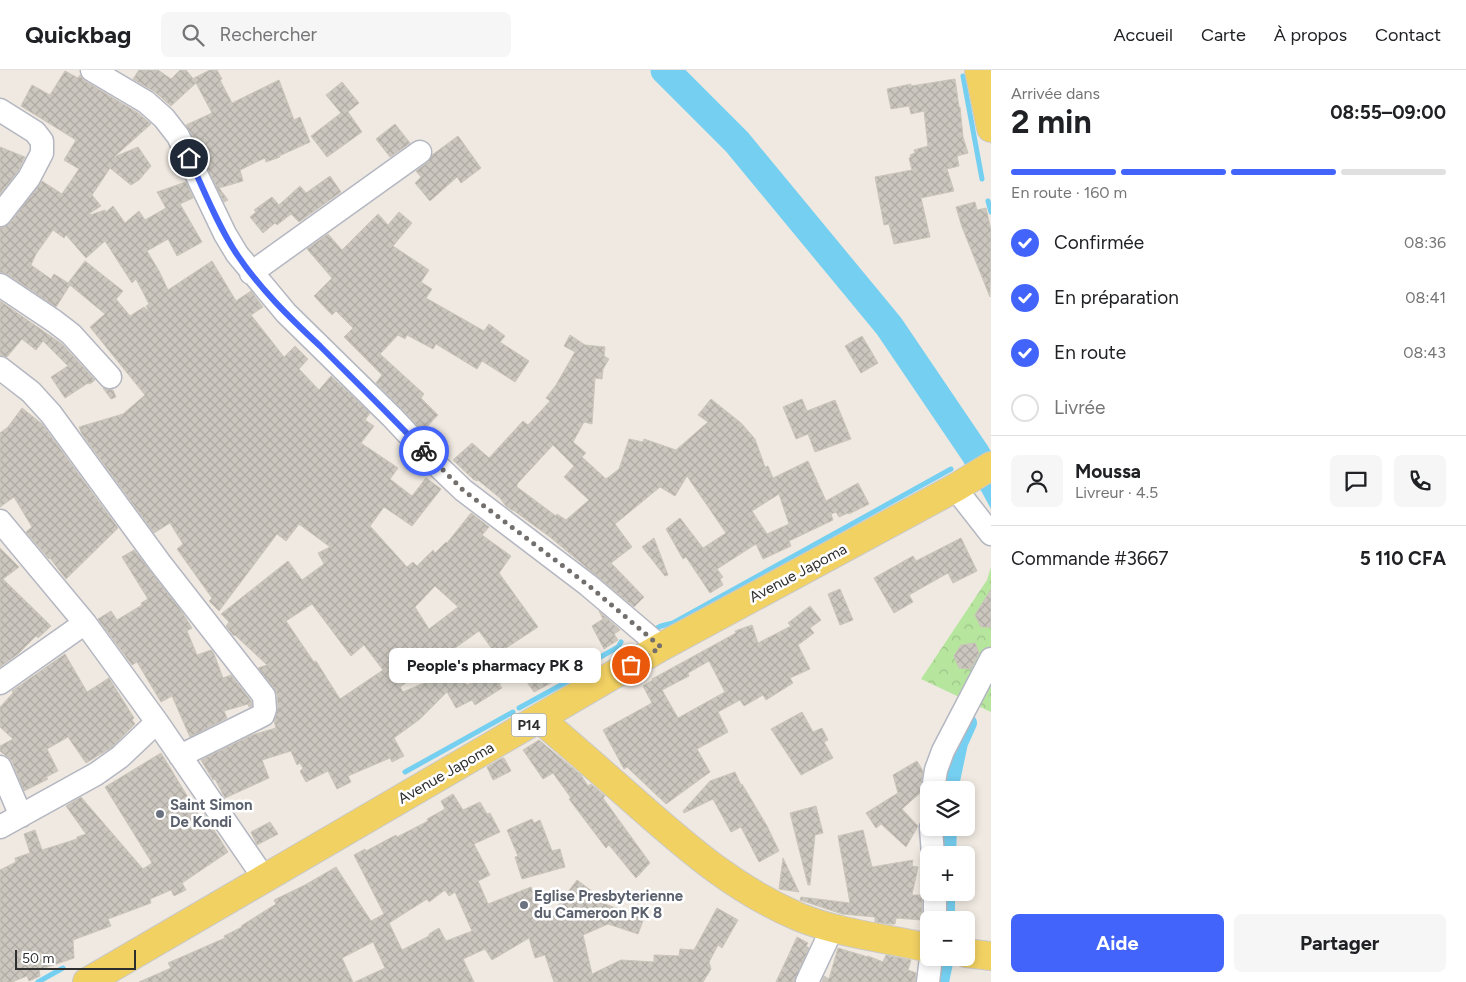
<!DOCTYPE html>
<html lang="fr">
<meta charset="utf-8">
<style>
:root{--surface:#fff;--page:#f6f6f6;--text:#202124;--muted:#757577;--line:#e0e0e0;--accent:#4264fb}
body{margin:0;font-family:Figtree,sans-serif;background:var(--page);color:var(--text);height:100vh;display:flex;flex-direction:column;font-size:19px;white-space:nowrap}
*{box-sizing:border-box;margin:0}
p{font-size:16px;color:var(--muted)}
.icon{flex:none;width:28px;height:28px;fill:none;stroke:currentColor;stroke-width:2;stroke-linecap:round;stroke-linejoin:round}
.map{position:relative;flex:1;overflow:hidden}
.drawer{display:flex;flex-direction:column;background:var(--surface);width:475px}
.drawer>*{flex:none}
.fabs{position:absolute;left:920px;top:711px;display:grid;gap:10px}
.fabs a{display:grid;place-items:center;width:55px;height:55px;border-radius:8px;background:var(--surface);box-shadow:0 2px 8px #0003;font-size:25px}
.scale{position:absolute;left:15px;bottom:12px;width:121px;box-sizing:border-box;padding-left:5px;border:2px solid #2e2e2e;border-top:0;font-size:14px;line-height:18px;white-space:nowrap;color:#2e2e2e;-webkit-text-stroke:4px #fff;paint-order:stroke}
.pin{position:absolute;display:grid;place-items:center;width:42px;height:42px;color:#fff;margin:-21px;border:2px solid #fff;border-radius:50%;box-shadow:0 1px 5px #0007}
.courier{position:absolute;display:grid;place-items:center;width:50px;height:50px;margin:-25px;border:4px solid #4264fb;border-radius:50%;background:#fff;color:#222;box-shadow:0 1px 6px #0007}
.bubble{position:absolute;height:35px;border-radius:8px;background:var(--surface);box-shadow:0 2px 8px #0003;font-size:16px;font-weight:700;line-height:35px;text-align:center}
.headline em{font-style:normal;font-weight:700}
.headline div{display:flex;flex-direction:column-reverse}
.headline{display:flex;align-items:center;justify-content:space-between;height:85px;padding:0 20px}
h1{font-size:32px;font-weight:700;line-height:38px}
.bar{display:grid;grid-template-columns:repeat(4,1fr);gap:8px 5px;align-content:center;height:60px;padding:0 20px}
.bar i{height:6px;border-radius:4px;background:var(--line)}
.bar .selected{background:var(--accent)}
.bar p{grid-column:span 4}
.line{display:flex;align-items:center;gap:12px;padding:0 20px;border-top:1px solid var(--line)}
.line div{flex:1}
.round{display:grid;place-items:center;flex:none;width:52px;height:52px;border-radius:8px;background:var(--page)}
ol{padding:0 20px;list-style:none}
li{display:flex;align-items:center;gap:15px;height:55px}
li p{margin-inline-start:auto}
li .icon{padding:5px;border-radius:50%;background:var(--accent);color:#fff;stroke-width:4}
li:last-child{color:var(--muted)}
li i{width:28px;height:28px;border:2px solid var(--line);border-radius:50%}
.primary-button{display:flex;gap:10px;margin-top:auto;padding:10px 20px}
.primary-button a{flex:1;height:58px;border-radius:8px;background:var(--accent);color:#fff;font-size:20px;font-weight:700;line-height:58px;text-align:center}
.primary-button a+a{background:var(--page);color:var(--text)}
header{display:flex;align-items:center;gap:30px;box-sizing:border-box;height:70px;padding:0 25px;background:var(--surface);border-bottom:1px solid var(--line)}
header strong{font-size:24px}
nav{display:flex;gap:28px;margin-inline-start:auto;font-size:18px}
.search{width:350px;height:45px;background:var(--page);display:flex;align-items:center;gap:12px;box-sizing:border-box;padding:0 18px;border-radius:8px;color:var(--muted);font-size:19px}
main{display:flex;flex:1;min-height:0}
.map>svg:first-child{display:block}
.park{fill:url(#park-crowns)}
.water{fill:#75cff0}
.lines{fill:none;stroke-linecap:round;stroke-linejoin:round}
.stream{stroke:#75cff0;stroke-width:5}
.canal{stroke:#75cff0;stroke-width:18}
.river{stroke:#75cff0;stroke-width:29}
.building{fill:url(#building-cross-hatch);stroke:#cbc5ba;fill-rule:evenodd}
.minor-casing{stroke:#b4b7c1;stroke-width:25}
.major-casing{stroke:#c9c9c9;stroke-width:30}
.minor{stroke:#fff;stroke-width:22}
.major{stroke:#f2d163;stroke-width:28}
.done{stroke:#726f6d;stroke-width:5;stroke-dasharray:0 9}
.route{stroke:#4264fb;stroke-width:6}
.worship-dot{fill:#6b7280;stroke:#fff;stroke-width:2}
.labels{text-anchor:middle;stroke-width:5;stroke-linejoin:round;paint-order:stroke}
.shield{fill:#fff;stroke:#6d6d6d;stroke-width:1}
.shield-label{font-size:14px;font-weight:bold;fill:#2e2e2e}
.street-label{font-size:15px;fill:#2e2e2e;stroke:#fff}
.worship-label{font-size:15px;font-weight:bold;fill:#5b616d;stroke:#fff;text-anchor:start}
</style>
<header>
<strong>Quickbag</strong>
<div class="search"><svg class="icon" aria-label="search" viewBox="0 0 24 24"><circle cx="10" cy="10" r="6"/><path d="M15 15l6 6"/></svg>Rechercher</div>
<nav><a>Accueil</a><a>Carte</a><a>À propos</a><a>Contact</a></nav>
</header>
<main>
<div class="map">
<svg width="991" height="912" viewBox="0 0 991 912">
<defs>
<pattern id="park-crowns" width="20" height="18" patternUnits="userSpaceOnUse" patternTransform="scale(1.25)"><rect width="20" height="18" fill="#b6e59e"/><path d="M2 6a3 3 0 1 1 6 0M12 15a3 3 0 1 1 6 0" fill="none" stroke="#9dc588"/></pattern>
<pattern id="building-cross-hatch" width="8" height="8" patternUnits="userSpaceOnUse" patternTransform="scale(1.25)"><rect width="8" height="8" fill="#cbc7bf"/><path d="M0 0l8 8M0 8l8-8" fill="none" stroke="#afaba4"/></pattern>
</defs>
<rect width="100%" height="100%" fill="#efe9e1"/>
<path class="park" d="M991,497V642L921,609L987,510Z"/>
<path class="water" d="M991,407V439L978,415Z"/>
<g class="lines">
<path class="stream" d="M963,6L982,109
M988,131L991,142
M651,561L661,556L673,553L951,399
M519,638L581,604L588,594L618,577L621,572
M405,702L513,642
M38,912L63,898"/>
<path class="canal" d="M949,720L959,673L968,653
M947,785L948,758
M946,850V822
M940,912L945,888"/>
<path class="river" d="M665,0L737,72L889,256L975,383L991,410"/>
</g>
<path class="building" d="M139,0H158L171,9L180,0H186L196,12L194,8L210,0H217L222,9L220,10L232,33L279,10L294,50L300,47L310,72L279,86L280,87L266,92L265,88L240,100L243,111L219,118L228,130L224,132L186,55L212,43L196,13L171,36L155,22L133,9Z
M65,1L78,8L80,5L85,11L138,43L151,54L114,87L138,77L151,96L139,110L131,115L110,98L92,125L101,136L90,143V145L105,140L106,142L113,136L125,153L139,141L145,150L166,138L157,122L186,112L193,128L180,134L202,172L177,186L168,169L147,181L159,201L168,220L212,191L236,231L251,221L263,237L251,245L284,287L295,276L308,289L299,299L319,320L331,306L370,343L365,350L374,356L361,373L398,398L390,409L412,426L426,408L441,419L412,456L384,437L370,456L407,497L413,492L417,496L433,480L435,483L446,472L447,473L471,443L489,457L482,465L511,486L499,503L538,557L503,580L518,603L499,614L502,618L475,635L472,630L456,638L447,622L420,649L394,668L404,686L392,692L390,688L348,706L351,712L337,719L328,701L306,712L300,701L303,698L300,693L297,695L291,681L262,690L269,708L225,728L215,709L213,710L201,690L252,665L276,658L274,651L278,638L277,624L274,618L258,598L267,595L235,565L234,566L226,556L229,552L221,544L288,491L302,510L324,494L318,483L330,477L299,454L286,471L277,464L219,541L209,531L212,528L177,479L183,474L170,453L154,463L82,364L79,357L123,344L145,325L90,257L105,244L70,215L56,237L7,204L0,202V158L5,157L10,153L42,111L62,124L79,99L64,90L76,70L21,36L32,15L50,25ZM53,160L64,168L66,165L86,188L105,171L132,213L136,209L149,234L146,236L150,242L144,237L130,246L116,229L123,221L85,191L68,213L54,204L51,209L31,195L36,184ZM435,516L458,537L429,559L415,537ZM312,534L351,586L364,575L383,600L340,629L316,591L314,592L286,551ZM479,561L495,583L485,587L486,589L484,590L491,602L467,615L457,599L403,622L400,617Z
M955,9L959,37H960L963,67L968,83L957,86L959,96L947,99L954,121L921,128L930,167L894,174L889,154L884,155L875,107L912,100L909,88L911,87L910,85L915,83L914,80L928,76L924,41L911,44L909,36L891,39L887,19L911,14V16Z
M342,12L359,33L348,42L362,62L327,87L311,66L341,43L326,25Z
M395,54L410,73L390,87L376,69Z
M458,66L481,98L461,113L457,107L430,131L415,113L421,107L416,101L428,92L432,85Z
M0,77L25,87L18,101L0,124Z
M330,106L341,122L299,152L291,144L277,155L275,153L263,163L250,147L256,142L254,140L272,127L279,135L300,116L306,123Z
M975,132L977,140L986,138L991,160L990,227L962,157L956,137Z
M399,142L412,153L393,176L429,200L421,212L432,219L426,228L484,261L489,254L505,266L500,272L529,291L515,312L482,291L477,299L436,274L433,279L407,265L405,269L398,265L380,284L424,324L421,328L438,345L423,361L376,313L382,305L344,267L353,258L336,241L332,245L314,226L332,208L307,179L328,164L342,180L378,144L388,155Z
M0,231L62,274L95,310L90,314L88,313L65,328L51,307L68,296L43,271L36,280L22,269L7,287L0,285Z
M570,265L585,275L605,277L604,286L609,289L603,299L602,309L595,308L592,354L584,352L573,372L586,383L582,387L606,409L619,399L629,369L643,372L644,369L676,380L708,352L698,345L711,329L741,353L755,369L765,397L768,396L773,408L808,391L826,431L858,413L869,434L849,444L848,443L839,447L836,442L831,444L833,450L789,471L791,476L763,489L756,474L717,499L723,507L720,509L723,515L710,523L686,487L683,489L666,459L680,448L703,478L726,463L687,406L675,426L660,417L615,454L632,477L611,493L644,527L634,537L550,467L513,440V441L506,436L500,428L478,410L477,411L473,409L453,390L472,373L489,388L523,351L528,355L550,331L546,328L556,315L575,282L564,276ZM553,375L574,396L564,407L589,430L566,450L557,444L556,446L517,417V414ZM779,424L789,454L767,464L752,441Z
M862,266L878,293L861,303L845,276Z
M103,318L113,320L116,327L111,329Z
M802,329L807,341L835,330L851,369L815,382L808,364L796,369L783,337Z
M22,338L42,354L118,458L66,509L50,488L49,489L26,462L32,457L14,427L0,437V363L8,357Z
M654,468L668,505L665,506L642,477Z
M961,468L977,501L953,513L948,503L909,525L913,532L894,543L874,508L913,486L916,491Z
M0,478L19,497L3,509L51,556L38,568L36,566L18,584L0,597Z
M134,480L182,542L192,558L187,561L197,585L211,580L214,584L223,608L231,605L251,631L252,636L249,637L248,634L224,641L227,648L190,667L172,626L161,632L137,592L132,595L98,549L111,541L117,550L142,535L141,533L148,529L122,487Z
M840,519L853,550L840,555L828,524Z
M991,519V557H981L975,545Z
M810,536L821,550L810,558L814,563L798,575L810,599L790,608L793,613L766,630L763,625L744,636L740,630L718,642L728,662L697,679L710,702L666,734L627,697L624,699L603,660L652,633L643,616L653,610L652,609L736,563L735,561L752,555L758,573L791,556L788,553ZM709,591L725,622L678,648L662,620L689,606L688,603Z
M599,541L620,560L614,564L618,570L604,579L592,556L603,549Z
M975,573L979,583L971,599L959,598L954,586L961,575Z
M65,584L87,622L109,608L134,648L132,650L135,654L112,677L86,693L68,667L47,679L58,701L46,707L48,709L24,721L12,691L0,681V676L13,669L0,657V637L13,623L12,621Z
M558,591L566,605L534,622L522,605L543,593L545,597Z
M802,642L813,662L822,658L828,670L824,672L833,688L801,705L771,659Z
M539,670L581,705L588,716L591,714L605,726L603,728L650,793L636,808L609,775L606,778L569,729L571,728L553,703L543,709L523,680Z
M161,683L200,747L204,744L228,782L182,813L186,820L174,826L171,820L150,829L151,833L108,849L111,856L73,870L74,888L39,900L40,906L29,911L27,906L12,912H0V800L16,792L15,788L30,783L24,764L35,760L42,780L77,769V767L86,764L66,736L81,727L143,799L152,793L105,717Z
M502,688H504L511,701L493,710L487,697Z
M917,691L923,701L920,723L902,739L918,756L906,777L881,754L876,758L866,743L898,723L893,705Z
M735,702L741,715L742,714L767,756L779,781L759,792L741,757L731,762L713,729L684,743L683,741L710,711Z
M453,724L463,740L480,732L487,744L490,743L500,762L474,774L490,805L478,811L488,834L531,817L545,852L577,810L597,825L594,830L644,848L638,864L608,854L583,865L592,904L621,890L654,892V885L679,886L680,879L694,880L717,838L738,850L722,878L718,875L709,892L711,899L703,912H554L545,885L535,888L529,868L492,890L485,879L463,889L474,912H355L385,898L373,872L342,888L353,912H139L171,898L168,893L225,868L224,866L242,857L241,856L276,834L274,830L305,815L336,797L371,851L384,844L354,785L365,779L366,781L396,765L397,767L428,751L427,749L445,739L441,731ZM445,820L449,826L455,822L472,861L446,871L439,858L429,864V866L402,880L389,853L427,829L429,832Z
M816,736L823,763L815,765L810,815H808L790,743Z
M532,749L534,753L540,750L552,781L560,779L565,797L522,809L515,787L518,786L507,760Z
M270,752L278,764L257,775L251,762Z
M863,760L872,797L913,790L912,796L918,797L912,825H922V850L896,848L895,854H888L875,852V847L842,844L800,830L801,827L850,833L838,766Z
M783,788L799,822L779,819Z
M797,867L808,873L806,876L809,878L794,912H776Z
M838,878L868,887V886L883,892L886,885L911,890L908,900L916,903L915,912H822L824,906L829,909Z"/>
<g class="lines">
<g class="minor-casing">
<path id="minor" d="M92,0L146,32L164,48L178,66L225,164L237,184L286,243L392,347L439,397L463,420L588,515L661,577
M0,40L35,62L42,71V83L29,108L0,145
M251,203L420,82
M0,215L54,251L71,264L110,307
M0,298L31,322L51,344L160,493L264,626L265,639L263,645L180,686
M955,418L991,464
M0,451L85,553L157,652L264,808
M0,613L85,553
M0,697L21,746
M933,720L936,700L943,681L991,589
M0,757L96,704L120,687L157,652
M931,758L933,785
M935,850V822
M807,912L832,859
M928,912L931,888"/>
</g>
<g class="major-casing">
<path id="major" d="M979,0L991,58
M540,649C574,678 607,707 641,737C691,781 736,820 799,847C841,864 885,868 929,878
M966,883L991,886
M87,912L661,577L955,418L991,396"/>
</g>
<use href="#minor" class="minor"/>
<use href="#major" class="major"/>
</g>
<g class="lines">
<path class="done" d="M424,381L463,420L588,515L661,577L631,595"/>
<path class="route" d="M189,88C204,120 217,154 236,183C259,218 290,248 320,276C355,311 390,345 424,381"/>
</g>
<g class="worship-dot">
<circle cx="160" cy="744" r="5"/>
<circle cx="524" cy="835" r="5"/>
</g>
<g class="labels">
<rect class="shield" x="511.5" y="643.5" width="35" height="23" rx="4"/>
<g class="shield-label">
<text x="529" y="660">P14</text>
</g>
<g class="street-label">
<text transform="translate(798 503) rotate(-28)" y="5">Avenue Japoma</text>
<text transform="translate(446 703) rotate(-30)" y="5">Avenue Japoma</text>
</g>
<g class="worship-label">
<text x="170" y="740">Saint Simon<tspan x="170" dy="17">De Kondi</tspan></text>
<text x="534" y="831">Eglise Presbyterienne<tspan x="534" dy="17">du Cameroon PK 8</tspan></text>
</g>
</g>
</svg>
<div class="fabs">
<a><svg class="icon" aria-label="layers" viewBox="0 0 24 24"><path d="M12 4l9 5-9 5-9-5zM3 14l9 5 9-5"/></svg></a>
<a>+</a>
<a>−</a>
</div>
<div class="scale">50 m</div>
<div class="pin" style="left:631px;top:595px;background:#ea580c"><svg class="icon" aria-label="bag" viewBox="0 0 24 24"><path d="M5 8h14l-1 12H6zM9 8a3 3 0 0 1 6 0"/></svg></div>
<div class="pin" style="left:189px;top:88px;background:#1f2937"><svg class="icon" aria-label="home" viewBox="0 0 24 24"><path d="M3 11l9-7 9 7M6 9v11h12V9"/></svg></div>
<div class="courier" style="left:424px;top:381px"><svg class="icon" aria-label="bike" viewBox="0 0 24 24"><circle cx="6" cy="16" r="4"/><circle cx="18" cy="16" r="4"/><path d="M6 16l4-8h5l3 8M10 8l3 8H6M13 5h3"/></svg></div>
<div class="bubble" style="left:389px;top:578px;width:212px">People's pharmacy PK 8</div>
</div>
<section class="drawer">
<div class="headline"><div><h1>2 min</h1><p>Arrivée dans</p></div><em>08:55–09:00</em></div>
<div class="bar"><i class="selected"></i><i class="selected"></i><i class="selected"></i><i></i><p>En route · 160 m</p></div>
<ol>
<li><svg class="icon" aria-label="check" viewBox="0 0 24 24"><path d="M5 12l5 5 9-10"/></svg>Confirmée<p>08:36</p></li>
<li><svg class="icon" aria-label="check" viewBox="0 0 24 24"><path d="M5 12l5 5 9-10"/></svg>En préparation<p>08:41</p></li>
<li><svg class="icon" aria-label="check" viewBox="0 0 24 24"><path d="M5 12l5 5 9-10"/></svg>En route<p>08:43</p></li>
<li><i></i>Livrée</li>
</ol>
<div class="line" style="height:90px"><a class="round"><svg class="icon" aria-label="person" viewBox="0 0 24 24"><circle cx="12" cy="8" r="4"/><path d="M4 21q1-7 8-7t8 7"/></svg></a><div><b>Moussa</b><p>Livreur · 4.5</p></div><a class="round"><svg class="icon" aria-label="chat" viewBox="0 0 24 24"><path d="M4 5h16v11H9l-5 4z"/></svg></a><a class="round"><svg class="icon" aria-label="phone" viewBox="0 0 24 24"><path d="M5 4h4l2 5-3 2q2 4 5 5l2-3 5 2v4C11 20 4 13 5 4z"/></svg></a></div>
<div class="line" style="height:65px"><div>Commande #3667</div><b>5 110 CFA</b></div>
<div class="primary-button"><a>Aide</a><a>Partager</a></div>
</section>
</main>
